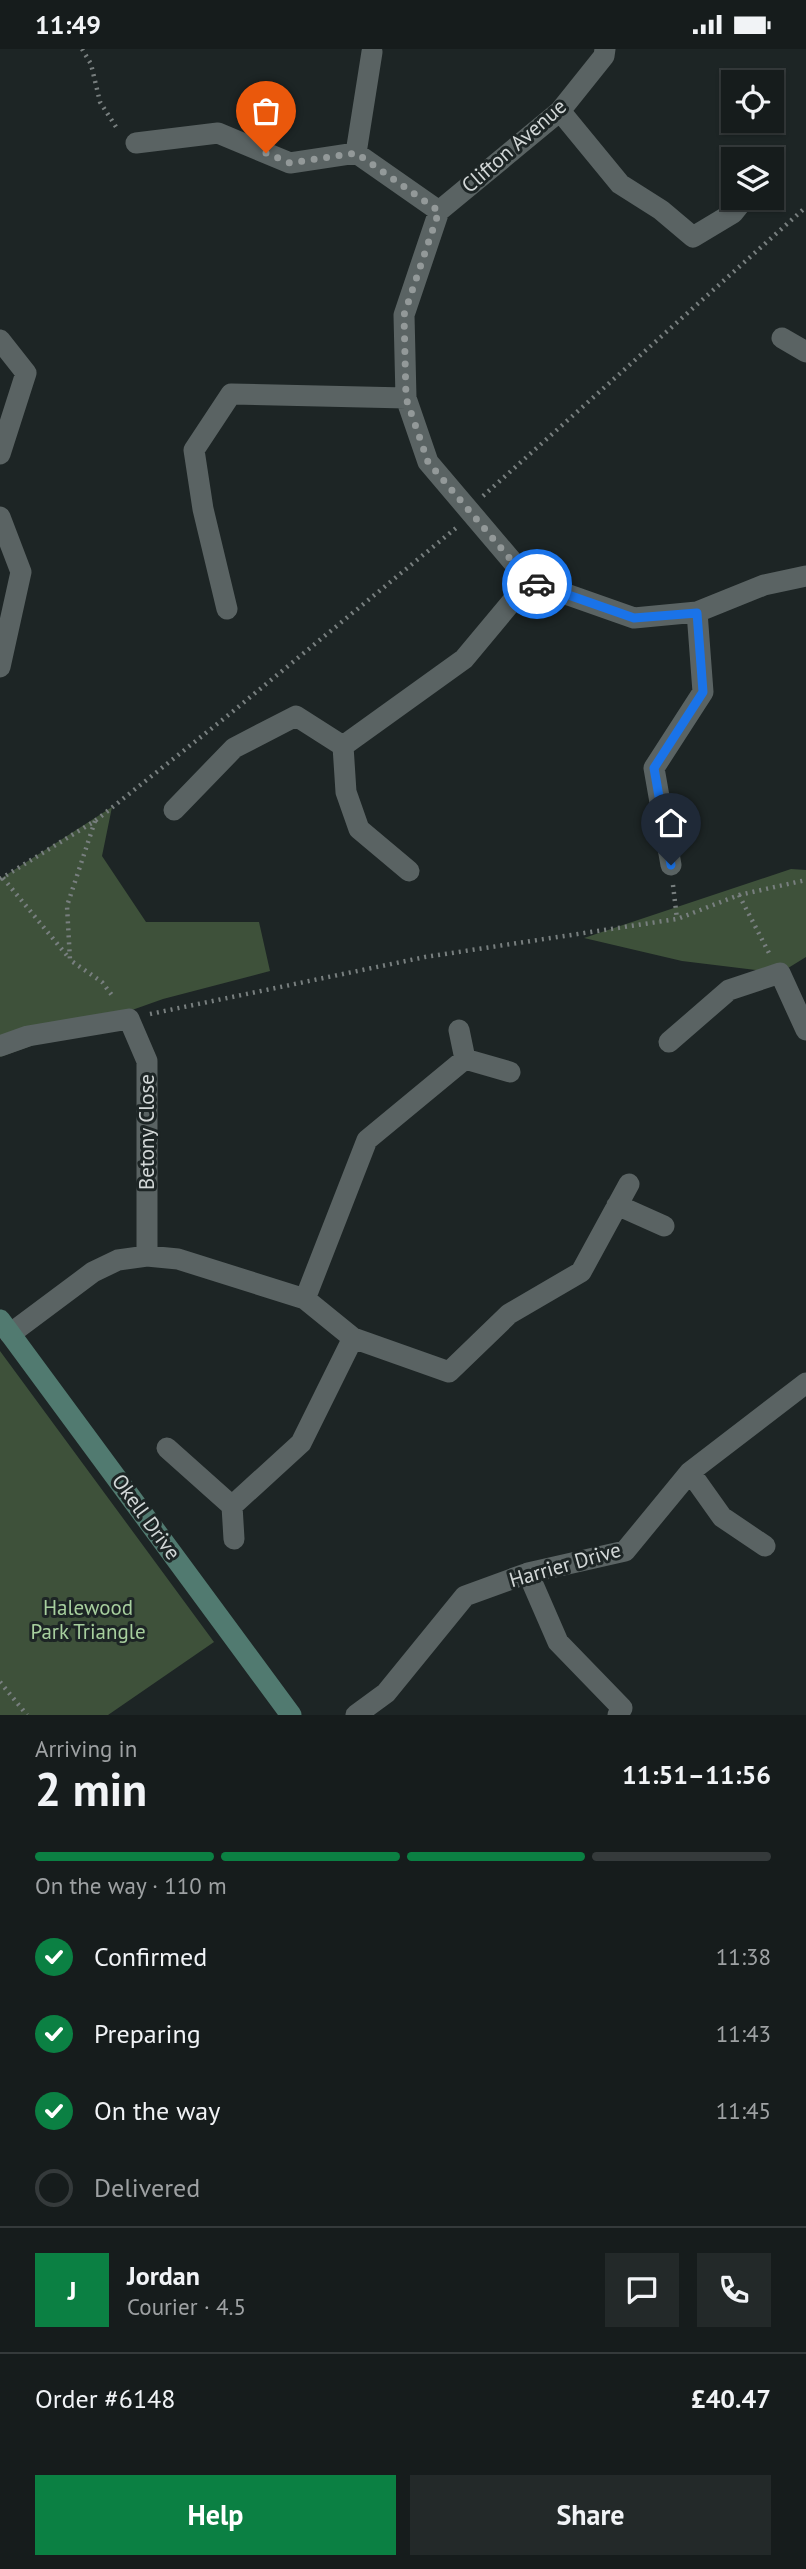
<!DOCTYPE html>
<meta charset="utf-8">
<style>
:root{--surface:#161c1c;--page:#232929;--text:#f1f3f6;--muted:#9ea1a3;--line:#353a3b;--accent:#0b8043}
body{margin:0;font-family:"PT Sans",sans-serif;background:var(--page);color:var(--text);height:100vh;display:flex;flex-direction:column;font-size:26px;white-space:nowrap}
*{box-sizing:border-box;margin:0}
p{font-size:23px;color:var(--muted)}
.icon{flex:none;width:38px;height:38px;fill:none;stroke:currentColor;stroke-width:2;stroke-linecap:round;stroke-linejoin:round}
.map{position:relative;height:1666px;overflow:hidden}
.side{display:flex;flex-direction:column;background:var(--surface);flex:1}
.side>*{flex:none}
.controls{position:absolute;left:721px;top:21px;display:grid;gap:14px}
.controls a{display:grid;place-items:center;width:63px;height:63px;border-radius:0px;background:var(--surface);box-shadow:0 2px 5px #0004,0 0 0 2px var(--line);font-size:35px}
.pin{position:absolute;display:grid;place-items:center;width:60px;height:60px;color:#fff;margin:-72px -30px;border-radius:50% 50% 50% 0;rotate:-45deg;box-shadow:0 0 7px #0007}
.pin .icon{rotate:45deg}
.courier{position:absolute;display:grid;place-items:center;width:70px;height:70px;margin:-35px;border:5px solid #1a73e8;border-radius:50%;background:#fff;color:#222;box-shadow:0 2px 9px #0007}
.overview em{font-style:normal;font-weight:800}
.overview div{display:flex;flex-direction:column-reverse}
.overview{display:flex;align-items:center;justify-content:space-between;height:119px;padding:0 35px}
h1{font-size:46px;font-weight:800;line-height:52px}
.bar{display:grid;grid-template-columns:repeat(4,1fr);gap:10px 7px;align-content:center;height:84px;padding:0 35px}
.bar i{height:9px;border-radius:5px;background:var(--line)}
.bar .on{background:var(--accent)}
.bar p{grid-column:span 4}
.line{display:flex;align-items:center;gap:18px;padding:0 35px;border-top:2px solid var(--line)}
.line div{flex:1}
.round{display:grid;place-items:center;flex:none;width:74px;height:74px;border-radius:0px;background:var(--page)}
ol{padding:0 35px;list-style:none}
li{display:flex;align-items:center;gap:21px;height:77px}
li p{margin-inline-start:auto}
li .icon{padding:7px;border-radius:50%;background:var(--accent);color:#fff;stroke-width:4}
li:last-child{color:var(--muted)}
li i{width:38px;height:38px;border:4px solid var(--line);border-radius:50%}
.cta{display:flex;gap:14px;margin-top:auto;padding:14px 35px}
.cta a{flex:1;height:80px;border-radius:0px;background:var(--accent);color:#fff;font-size:28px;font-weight:800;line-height:80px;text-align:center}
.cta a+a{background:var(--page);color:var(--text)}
.status{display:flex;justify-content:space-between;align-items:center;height:49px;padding:0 35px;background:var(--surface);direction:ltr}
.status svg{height:19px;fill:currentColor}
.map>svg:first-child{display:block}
.green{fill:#3e513a}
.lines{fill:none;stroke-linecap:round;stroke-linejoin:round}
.path{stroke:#787f7f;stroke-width:4.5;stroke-dasharray:2 5;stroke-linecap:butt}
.street{stroke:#5a6363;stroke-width:21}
.secondary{stroke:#517a70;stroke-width:21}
.done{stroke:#939999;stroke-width:7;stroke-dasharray:0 12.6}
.route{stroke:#1a73e8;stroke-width:9}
.labels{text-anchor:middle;stroke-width:6;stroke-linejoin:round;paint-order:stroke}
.street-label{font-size:21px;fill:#d2d7d7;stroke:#1d2525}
.park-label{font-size:21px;fill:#a7cf9e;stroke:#1d2525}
</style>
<div class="status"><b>11:49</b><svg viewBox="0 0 49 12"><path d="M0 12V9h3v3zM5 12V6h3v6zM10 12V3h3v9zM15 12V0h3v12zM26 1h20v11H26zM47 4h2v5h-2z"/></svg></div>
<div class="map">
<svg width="806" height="1666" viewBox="0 0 806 1666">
<rect width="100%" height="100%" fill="#1d2525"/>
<path class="green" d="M112,758L102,807L146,873H259L270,922L163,950L0,1008V830Z
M791,820L806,821V908L780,924L682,912L584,889Z
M0,1302L214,1593L108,1666H0Z"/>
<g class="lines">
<path class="path" d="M82,0L91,15L100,53L118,81
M483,447L806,158
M95,772L67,857L70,911L102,933L114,949
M3,829L69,909
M0,830L95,772L226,668L456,479
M673,836L677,870
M739,846L769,904
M150,965L425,908L677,870L739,846L806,831
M0,1633L27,1666"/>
<path class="street" d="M605,0L604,7L560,62L439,162L404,266L406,349L428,413L529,532L634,569L697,563L764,536L806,527
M560,62L620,135L661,161L693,188L733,164L745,149
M136,94L218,84L290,114L356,104L439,162
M356,104L372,3
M772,113L773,111
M782,289L806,303
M0,291L26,324L0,405
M0,468L21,523L0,618
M227,560L203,460L194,401L231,345L406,349
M174,761L234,699L296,667L343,697
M671,816L654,719L703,643L697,563
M409,822L359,780L346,743L343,697L464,610L529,532
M669,993L729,941L780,924L806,981
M0,997L28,987L129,970L147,1012V1207
M465,1010L510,1023
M617,1156L664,1177
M305,1250L367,1091L465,1010L459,981
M10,1285L93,1223L118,1211L147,1207L178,1210L305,1250L353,1289L449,1323L509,1265L581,1223L629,1135
M167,1399L232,1457L301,1394L353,1289
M690,1423L722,1468L765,1497
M232,1457L234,1490
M528,1524L558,1593L622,1659L618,1666
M356,1666L386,1644L465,1547L528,1524L625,1502L690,1423L806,1334"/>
<path class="secondary" d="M0,1271L291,1666"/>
</g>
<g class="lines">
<path class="done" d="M266,104L290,114L356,104L439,162L404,266L406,349L428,413L529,532L537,535"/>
<path class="route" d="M537,535L634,569L697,564L703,643L654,719L671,816"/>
</g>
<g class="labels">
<g class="street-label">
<text transform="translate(514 97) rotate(-41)" y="7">Clifton Avenue</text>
<text transform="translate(147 1083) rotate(-90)" y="7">Betony Close</text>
<text transform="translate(146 1468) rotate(54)" y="7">Okell Drive</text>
<text transform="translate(565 1516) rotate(-16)" y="7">Harrier Drive</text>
</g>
<g class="park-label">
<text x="88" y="1566">Halewood<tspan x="88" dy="24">Park Triangle</tspan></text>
</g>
</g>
</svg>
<div class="controls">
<a><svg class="icon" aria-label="locate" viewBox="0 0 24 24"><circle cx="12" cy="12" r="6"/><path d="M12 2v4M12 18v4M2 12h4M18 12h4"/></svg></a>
<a><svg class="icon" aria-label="layers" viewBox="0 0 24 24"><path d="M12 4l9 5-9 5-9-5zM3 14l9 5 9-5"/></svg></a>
</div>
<div class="pin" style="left:266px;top:104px;background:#ea580c"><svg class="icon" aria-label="bag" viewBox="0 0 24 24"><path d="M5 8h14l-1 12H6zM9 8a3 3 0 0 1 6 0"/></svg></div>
<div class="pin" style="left:671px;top:816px;background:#1f2937"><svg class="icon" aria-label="home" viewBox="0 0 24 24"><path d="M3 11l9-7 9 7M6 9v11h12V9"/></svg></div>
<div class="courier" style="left:537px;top:535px"><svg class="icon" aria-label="car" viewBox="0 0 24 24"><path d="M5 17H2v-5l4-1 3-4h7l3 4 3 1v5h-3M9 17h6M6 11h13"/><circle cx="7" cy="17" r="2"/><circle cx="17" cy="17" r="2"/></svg></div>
</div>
<section class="side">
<div class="overview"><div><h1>2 min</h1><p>Arriving in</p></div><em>11:51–11:56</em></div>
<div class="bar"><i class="on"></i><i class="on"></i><i class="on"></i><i></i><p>On the way · 110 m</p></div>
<ol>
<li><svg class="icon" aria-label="check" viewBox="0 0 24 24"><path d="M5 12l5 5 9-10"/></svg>Confirmed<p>11:38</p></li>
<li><svg class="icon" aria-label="check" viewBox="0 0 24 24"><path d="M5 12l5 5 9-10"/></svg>Preparing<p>11:43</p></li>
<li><svg class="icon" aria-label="check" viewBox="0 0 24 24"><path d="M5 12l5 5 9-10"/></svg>On the way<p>11:45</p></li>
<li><i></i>Delivered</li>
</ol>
<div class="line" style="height:126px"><b class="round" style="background:var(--accent);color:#fff">J</b><div><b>Jordan</b><p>Courier · 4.5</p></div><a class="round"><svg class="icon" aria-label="chat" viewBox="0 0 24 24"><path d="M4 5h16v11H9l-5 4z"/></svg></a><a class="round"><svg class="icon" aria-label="phone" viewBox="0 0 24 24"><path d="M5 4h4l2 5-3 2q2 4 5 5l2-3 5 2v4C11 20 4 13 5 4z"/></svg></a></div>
<div class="line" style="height:91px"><div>Order #6148</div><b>£40.47</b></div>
<div class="cta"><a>Help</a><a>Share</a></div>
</section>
